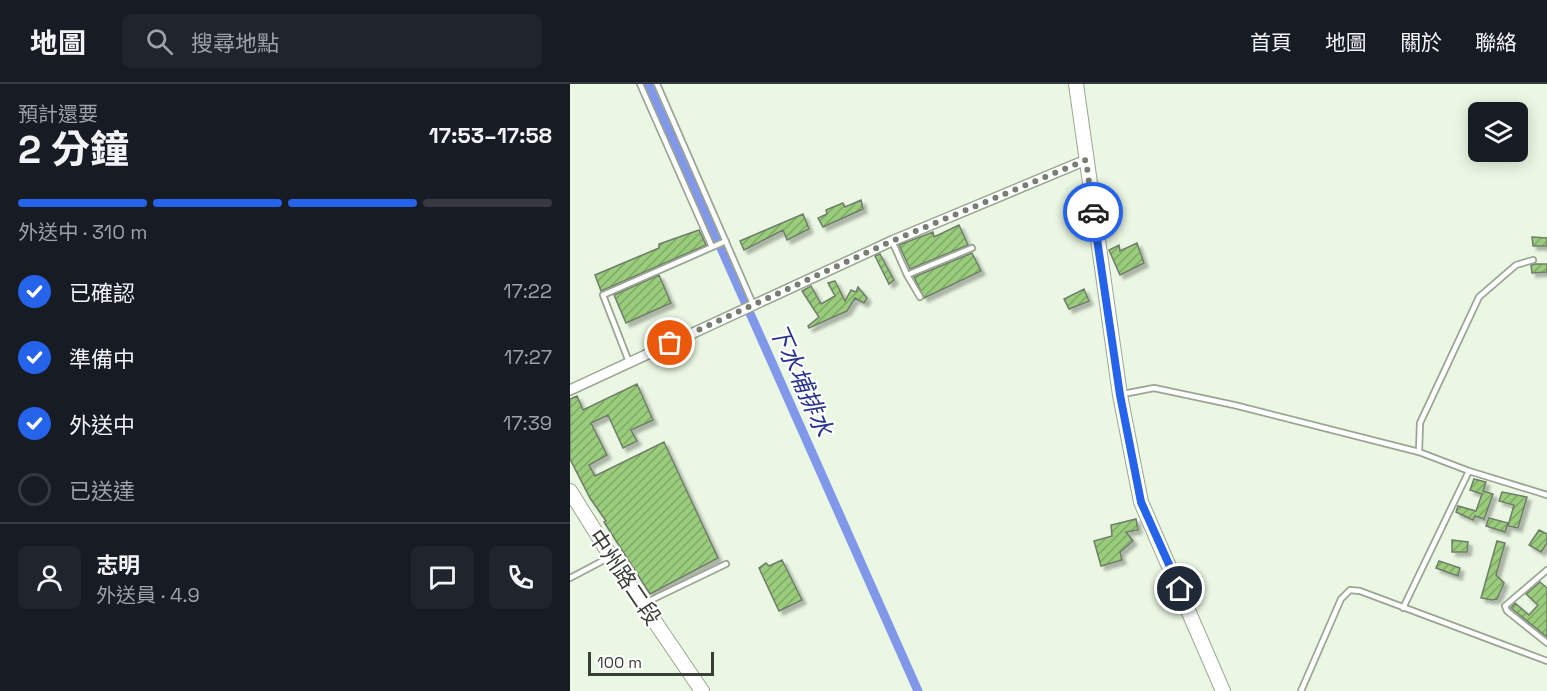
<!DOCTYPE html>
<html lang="zh-TW">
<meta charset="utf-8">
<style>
:root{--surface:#171b24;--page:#20242c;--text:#f1f3f6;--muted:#9ea1a6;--line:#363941;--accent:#2563eb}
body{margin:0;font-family:"Space Grotesk","Noto Sans TC",sans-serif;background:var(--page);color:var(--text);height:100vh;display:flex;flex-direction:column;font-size:22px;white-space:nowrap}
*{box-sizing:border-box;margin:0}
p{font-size:20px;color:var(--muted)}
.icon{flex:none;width:33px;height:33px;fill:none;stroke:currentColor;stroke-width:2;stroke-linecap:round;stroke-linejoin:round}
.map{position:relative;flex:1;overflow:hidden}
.sheet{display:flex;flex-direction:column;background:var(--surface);width:570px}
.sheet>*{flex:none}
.controls{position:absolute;left:898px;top:18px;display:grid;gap:12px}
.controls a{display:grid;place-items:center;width:60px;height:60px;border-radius:9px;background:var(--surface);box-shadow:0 3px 15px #0003;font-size:30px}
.scale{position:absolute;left:18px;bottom:15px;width:126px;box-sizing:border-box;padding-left:6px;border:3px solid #393e36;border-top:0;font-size:16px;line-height:21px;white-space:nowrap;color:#393e36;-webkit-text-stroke:4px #fff;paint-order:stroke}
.pin{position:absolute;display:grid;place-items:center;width:51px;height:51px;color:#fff;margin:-26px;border:3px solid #fff;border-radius:50%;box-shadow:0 2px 6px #0007}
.courier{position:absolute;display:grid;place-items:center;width:60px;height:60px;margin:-30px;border:4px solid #2563eb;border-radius:50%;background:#fff;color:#222;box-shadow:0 2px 8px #0007}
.overview em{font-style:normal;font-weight:700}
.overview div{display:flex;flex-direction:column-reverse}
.overview{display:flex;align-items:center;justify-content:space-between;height:102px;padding:0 18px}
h1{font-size:39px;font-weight:700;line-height:45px}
.bar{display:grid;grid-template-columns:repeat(4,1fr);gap:9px 6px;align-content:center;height:72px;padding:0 18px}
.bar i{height:8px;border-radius:4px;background:var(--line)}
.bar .active{background:var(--accent)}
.bar p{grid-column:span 4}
.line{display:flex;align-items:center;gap:15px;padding:0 18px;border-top:2px solid var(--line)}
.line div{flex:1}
.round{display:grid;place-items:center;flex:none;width:63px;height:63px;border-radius:9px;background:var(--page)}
ol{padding:0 18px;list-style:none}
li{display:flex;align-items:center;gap:18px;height:66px}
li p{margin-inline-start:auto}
li .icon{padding:6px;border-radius:50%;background:var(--accent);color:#fff;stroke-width:4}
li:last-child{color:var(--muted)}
li i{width:33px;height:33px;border:3px solid var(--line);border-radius:50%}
header{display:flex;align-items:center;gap:36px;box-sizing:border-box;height:84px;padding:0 30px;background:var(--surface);border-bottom:2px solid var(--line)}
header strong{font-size:28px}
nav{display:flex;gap:33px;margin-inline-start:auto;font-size:21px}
.search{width:420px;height:54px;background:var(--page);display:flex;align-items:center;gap:15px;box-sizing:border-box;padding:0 21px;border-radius:9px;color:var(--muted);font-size:22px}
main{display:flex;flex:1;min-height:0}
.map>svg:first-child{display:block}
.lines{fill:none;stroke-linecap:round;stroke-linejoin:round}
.canal{stroke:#8198ea;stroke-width:9}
.building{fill:url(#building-hatch);stroke:#717d6b;stroke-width:1.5;filter:url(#shadow)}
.lane-casing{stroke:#9aa693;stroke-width:8}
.street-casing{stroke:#9aa693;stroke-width:12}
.secondary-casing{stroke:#9aa693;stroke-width:16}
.lane{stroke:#fff;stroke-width:4.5}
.street{stroke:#fff;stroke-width:9}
.secondary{stroke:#fff;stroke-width:14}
.done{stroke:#777f73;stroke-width:6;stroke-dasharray:0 10.8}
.route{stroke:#2563eb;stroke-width:8}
.labels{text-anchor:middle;stroke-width:4.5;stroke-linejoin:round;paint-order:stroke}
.street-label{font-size:22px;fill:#393e36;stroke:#fff}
.water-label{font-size:24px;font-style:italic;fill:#273390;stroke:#fff}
</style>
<header>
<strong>地圖</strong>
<div class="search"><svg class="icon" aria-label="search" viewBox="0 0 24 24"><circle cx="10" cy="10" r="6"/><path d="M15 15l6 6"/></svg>搜尋地點</div>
<nav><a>首頁</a><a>地圖</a><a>關於</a><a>聯絡</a></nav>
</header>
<main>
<section class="sheet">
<div class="overview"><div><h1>2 分鐘</h1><p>預計還要</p></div><em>17:53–17:58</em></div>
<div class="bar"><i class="active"></i><i class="active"></i><i class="active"></i><i></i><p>外送中 · 310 m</p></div>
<ol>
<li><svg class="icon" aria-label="check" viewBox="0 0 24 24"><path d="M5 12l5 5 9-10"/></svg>已確認<p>17:22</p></li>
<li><svg class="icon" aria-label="check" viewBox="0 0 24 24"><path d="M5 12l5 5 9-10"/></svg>準備中<p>17:27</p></li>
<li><svg class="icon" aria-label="check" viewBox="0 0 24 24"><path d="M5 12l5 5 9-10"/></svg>外送中<p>17:39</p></li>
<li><i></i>已送達</li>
</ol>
<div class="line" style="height:108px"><a class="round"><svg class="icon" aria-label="person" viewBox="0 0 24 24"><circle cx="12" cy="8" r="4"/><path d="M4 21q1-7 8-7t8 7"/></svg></a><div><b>志明</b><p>外送員 · 4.9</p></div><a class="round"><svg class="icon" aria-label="chat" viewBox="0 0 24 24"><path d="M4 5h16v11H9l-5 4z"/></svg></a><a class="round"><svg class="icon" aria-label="phone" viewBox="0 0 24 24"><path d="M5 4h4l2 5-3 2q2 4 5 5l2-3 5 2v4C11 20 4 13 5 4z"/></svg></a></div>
</section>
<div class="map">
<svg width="977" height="607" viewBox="0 0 977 607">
<defs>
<pattern id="building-hatch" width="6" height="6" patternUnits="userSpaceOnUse" patternTransform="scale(1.5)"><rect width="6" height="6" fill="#99cd7b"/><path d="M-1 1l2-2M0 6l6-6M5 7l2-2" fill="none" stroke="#7ea866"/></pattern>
<filter id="shadow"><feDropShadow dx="4" dy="4" stdDeviation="1.5" flood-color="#0004"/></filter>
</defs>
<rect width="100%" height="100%" fill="#eaf7e3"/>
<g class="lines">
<path class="canal" d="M78,0L348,607"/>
</g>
<path class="building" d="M291,116L293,125L253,143L248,134L257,130L256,126L273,119L275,123Z
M233,130L239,145L217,156L213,146L174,166L170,157Z
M389,141L398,161L340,185L329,161L363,148L364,153Z
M129,146L136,161L31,207L25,191L89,164V160Z
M962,153L977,154V162H963Z
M567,159L574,179L550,191L539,166L549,161L550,167Z
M402,169L411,187L354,214L344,193Z
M310,170L324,196L319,200L305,172Z
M965,180H977V188L962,189L961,181Z
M89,191L101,219L56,239L44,211Z
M265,197L275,217L281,206L286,208L288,203L297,214L294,219L285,214L277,227L239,244L238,242L249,233L232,207L241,202L251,220L265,212L258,199Z
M514,205L519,217L499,225L494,215Z
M67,300L83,336L61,346L67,357L53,364L38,331L21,339L37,371L19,381L25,392L94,358L148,474L80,510L34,438L36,437L20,414L0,375V315L7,312L13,326Z
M904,395L916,398L913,407L923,410L914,435L905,432L903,436L886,428L888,422L906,427L912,410L900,406Z
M932,408L957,413L948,444L938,442L944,421L929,417Z
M919,434L938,439L935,448L916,442Z
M566,435L568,446L556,448L563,457L550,468L552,476L531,482L524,457L542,452L541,441Z
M969,446L977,450V459L971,468L959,461Z
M882,456L898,458L897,468H882Z
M927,457L935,459L926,491L934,499L927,515L922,516L911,514Z
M212,476L232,516L209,527L189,484L196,479L199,482Z
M869,477L890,484L888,492L866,484Z
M970,498L977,504V553L941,524L945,519L959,531L968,521L956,510Z"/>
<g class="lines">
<g class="lane-casing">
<path id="lane" d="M70,0L142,163
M87,0L183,220
M322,157L337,191L402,164
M337,191L350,213
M59,278L33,211L156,157
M553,310L584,304L664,321L849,368L899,387
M849,368L850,339L909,213L946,181L963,176
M977,486L935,522L937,527L977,559
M0,494L40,473
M75,519L156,480
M833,524L899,387L977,411
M731,607L771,515L780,506L790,507L977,577"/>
</g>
<g class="street-casing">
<path id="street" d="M0,306L322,157L516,76"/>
</g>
<g class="secondary-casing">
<path id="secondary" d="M506,0L550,311L571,418L653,607
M0,407L47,482L132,607"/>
</g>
<use href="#lane" class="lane"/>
<use href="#street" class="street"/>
<use href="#secondary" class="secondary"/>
</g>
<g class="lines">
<path class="done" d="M100,259L322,157L516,76L523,128"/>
<path class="route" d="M523,128L550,311L571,418L610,505"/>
</g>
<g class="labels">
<g class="street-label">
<text transform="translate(55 493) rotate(56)" y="8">中州路二段</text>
</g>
<g class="water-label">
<text transform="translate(231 296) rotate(66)" y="8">下水埔排水</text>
</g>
</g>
</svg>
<div class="controls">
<a><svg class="icon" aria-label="layers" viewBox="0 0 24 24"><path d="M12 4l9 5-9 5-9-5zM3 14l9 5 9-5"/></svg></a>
</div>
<div class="scale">100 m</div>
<div class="pin" style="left:100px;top:259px;background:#ea580c"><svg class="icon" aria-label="bag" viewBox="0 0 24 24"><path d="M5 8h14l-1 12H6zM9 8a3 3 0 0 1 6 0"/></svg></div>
<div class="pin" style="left:610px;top:505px;background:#1f2937"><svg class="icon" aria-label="home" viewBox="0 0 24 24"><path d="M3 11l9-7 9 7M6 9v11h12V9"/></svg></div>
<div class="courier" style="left:523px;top:128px"><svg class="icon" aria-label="car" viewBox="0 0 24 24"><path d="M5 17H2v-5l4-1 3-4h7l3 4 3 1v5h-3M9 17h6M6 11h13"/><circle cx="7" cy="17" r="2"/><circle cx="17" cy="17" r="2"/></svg></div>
</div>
</main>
